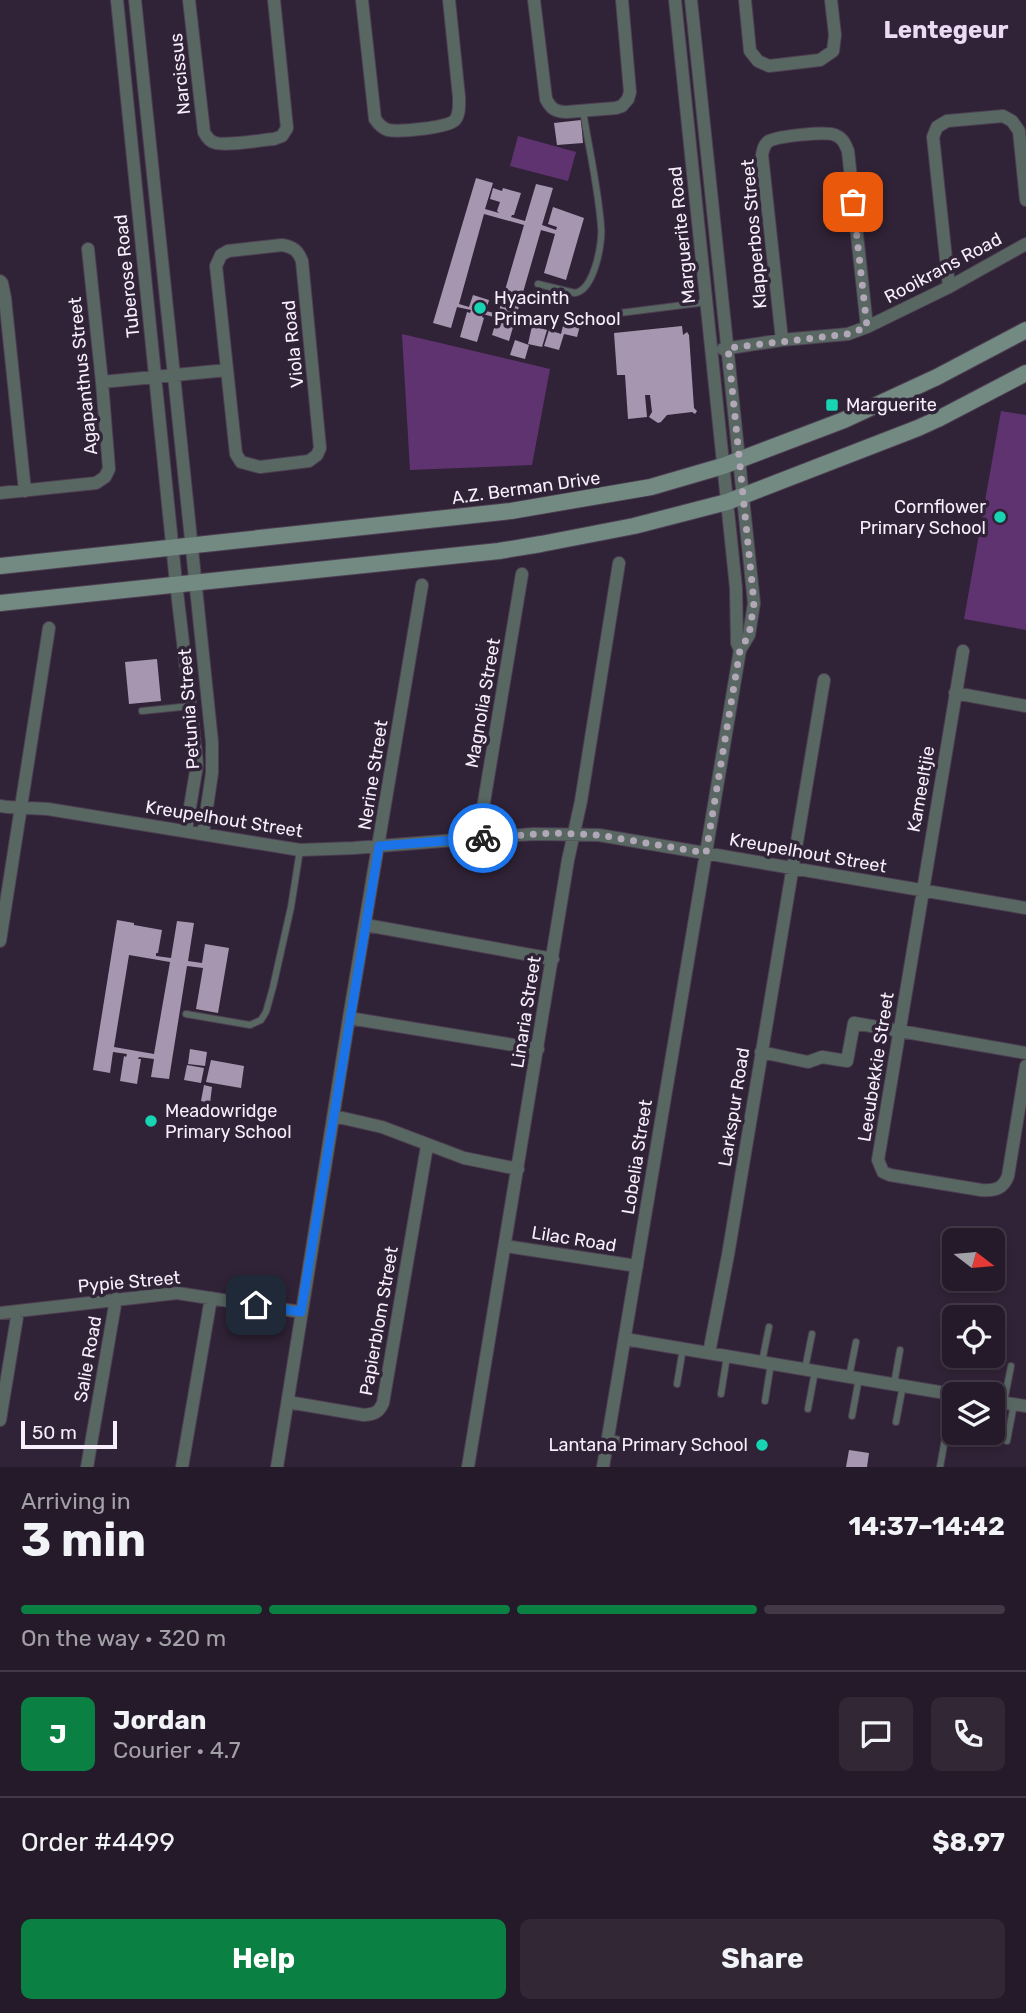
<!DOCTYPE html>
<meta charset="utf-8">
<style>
:root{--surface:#251a29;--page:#312735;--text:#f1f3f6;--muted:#a3a1a8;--line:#423846;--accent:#0b8043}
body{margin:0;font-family:Rubik,sans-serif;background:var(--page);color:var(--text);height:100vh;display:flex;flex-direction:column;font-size:26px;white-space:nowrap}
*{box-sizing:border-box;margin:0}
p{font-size:23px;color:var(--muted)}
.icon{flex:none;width:38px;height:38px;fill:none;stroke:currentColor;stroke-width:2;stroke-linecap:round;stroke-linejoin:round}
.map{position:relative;height:1467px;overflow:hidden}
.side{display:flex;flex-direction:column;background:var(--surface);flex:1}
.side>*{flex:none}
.needle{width:46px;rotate:106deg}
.tools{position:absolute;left:942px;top:1228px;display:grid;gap:14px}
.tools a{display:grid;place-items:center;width:63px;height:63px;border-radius:10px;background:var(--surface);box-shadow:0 4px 10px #0003,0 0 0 2px var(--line);font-size:35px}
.scale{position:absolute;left:21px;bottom:18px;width:96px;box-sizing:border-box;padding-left:7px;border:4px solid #f7eefb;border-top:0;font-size:19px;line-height:24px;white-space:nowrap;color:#f7eefb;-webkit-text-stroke:5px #312337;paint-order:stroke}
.pin{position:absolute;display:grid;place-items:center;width:60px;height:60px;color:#fff;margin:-30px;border-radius:14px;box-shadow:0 4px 10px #0006}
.courier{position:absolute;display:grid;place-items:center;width:70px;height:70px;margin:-35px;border:5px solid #1a73e8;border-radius:50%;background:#fff;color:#222;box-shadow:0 2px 9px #0007}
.headline em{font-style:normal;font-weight:700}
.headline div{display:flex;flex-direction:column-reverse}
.headline{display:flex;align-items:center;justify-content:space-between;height:119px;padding:0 21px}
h1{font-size:46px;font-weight:700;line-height:52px}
.bar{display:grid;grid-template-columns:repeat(4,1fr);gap:10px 7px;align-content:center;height:84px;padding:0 21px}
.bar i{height:9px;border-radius:5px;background:var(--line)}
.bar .current{background:var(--accent)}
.bar p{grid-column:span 4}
.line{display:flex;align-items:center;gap:18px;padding:0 21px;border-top:2px solid var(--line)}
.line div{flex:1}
.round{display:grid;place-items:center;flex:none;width:74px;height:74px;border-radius:10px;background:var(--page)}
.action{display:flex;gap:14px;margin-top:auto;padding:14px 21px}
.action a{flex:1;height:80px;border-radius:10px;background:var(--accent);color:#fff;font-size:28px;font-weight:700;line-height:80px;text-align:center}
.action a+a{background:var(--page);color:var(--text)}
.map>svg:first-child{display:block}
.grass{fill:#5f3370}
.building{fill:#a796af;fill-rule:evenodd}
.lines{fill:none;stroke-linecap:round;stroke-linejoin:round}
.lane-casing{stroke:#4d3f52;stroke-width:8}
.street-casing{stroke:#4d3f52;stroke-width:14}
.secondary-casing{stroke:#4d3f52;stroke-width:18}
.lane{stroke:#596763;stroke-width:6}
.street{stroke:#596763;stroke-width:12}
.secondary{stroke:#738a83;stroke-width:16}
.done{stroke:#b2a7b6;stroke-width:7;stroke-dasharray:0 12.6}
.route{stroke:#1a73e8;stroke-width:9}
.poi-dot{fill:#17d5b2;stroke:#312337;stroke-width:2.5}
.labels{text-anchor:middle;stroke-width:7;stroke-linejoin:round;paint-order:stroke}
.street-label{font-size:18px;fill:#f7eefb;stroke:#312337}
.poi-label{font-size:18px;fill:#f7eefb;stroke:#312337;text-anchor:start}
.district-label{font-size:24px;font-weight:bold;fill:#ecd9f4;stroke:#312337}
</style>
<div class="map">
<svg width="1026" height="1467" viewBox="0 0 1026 1467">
<rect width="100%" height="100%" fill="#312337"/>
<path class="grass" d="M518,136L576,152L568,181L510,166Z
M402,334L550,369L532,465L410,470Z
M1001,411L1026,415V630L964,619Z"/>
<path class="building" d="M581,120L583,143L557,145L554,123Z
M476,178L493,183L485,209L499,213L497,211L500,202L490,199L493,188L502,191L503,188L521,193L514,215H512L511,217L525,221L536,184L553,188L542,225L556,230L557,227L548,224L553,207L584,218L566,280L544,273L555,234L541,230L509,341L492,335L497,318L483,314L482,317L484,318L477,342L460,337L467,312L470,313L471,310L457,307L451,328L433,323ZM484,214L524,225L498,314L486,311L489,300L473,295L469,307L459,304Z
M565,318L581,322L577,337L564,334L559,350L544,346L549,330L561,334Z
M532,326L547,330L542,347L528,344Z
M682,326L683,335L687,332L689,335L694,408L697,411L695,414L692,412L667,415L661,422L658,423L649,417L652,412L650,395H645L647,417L628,419L625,375H617L614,333Z
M515,340L529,345L525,359L510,355Z
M157,659L161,701L129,704L125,662Z
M117,920L134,923V925L162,930L158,953H156V956L171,958L177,921L194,923L188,961L202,963L205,944L229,948L218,1013L196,1009L203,968L187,966L169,1079L151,1077L154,1059L139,1057L138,1059H141L137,1084L120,1081L124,1056L126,1057L127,1054L113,1052L110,1073L93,1070ZM129,955L170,962L154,1054L114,1047Z
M190,1049L207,1052L205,1066L188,1064Z
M211,1060L244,1066L241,1088L206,1082Z
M187,1065L204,1068L201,1083L184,1080Z
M204,1085L212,1087L210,1103L201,1101Z
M849,1450L869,1453L867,1467H846Z"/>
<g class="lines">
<g class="lane-casing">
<path id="lane" d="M538,284L575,293C594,290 603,243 601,226C598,187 589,149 583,111
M620,313L707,302
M142,711L191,706
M186,1014L250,1025L261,1020L266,1012L273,987L291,907L300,850
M762,1362L769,1327
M805,1369L812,1334
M849,1377L856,1342
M677,1384L683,1348
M894,1384L900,1350
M721,1394L727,1356
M765,1401L771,1363
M1004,1402L1011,1366
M808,1409L815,1371
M852,1416L859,1378
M896,1422L903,1385
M608,1438L650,1445
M1007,1441L1014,1404
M940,1467L953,1394"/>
</g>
<g class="street-casing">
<path id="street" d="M117,0L176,583L196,753L197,765L186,831
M135,0L212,742V773L203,834
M189,0L204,132C207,138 210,142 216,143C229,146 260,140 274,139L282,136L287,128L274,0
M362,0L375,119C379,125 382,128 388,130C399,132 448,128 455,120C460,114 459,104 459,97L449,0
M534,0L546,99C551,109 556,112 567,112L616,108L622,106L628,99L630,92L622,0
M675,0L736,588L737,643L740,650
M745,0L750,51L758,61L769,66L820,60L833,51L835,35L831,0
M282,245C294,247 298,251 302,261L320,448L317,455L309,461L260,467L241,462L236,454L216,266L221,255L228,251Z
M0,281L2,283L5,298L25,491
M949,287L933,137L937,127L947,121L1003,116L1012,121L1019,131L1026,200
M782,340L762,155C763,150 764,144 769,141C779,136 826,131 835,135C843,138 845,144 848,151L867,327
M723,349L782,340L848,334L867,327L949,287L1026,244
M102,382L227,370
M0,493L96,483L105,477L109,469L102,382L88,249
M963,651L878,1160L883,1172L890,1175L981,1190C995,1191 1003,1189 1008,1176L1026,1066
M955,693L1026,706
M0,806C16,809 31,807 48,809L300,850L354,848L533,834L599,835L1026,908
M478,838L522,574
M366,925L553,959
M0,941L49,628
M349,1018L538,1049
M761,1052L808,1062L822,1057L847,1061L854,1023L1026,1053
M334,1116L382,1127L464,1158L518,1169
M505,1246L637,1266
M0,1313L177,1293L301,1312
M625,1339L957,1395
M709,1353L728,1255L824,680
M992,1401L1026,1406
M288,1402L364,1415C375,1414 379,1412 383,1403L427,1146
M0,1420L18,1311
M87,1467L116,1299
M182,1467L211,1298
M277,1467L349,1018L422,585
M468,1467L568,860L581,801L619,563
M603,1467L740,650L749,635L754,603L691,0"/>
</g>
<g class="secondary-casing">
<path id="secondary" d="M0,566L511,511L651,487L723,466L844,420L937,377L1026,330
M0,603L499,551L541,544L634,526L727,502L918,428L940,418L1026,373"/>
</g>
<use href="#lane" class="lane"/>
<use href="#street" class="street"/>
<use href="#secondary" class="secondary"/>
</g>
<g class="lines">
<path class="done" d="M483,838L552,833L599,835L706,853L740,650L749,635L754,603L728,348L848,334L867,327L853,202"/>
<path class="route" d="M256,1305L301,1312L379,846L483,838"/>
</g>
<g class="poi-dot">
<circle cx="480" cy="308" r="7"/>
<rect x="825" y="398" width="14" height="14" rx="3.5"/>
<circle cx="1000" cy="517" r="7"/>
<circle cx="151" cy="1121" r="7"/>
<circle cx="762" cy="1445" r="7"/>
</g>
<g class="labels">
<g class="street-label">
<text transform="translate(180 74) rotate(-96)" y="6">Narcissus</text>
<text transform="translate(754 234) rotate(-95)" y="6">Klapperbos Street</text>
<text transform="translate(682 235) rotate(-96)" y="6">Marguerite Road</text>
<text transform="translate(943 268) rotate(-28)" y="6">Rooikrans Road</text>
<text transform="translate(127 276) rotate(-96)" y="6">Tuberose Road</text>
<text transform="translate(293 344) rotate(-96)" y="6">Viola Road</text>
<text transform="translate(83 376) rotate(-96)" y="6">Agapanthus Street</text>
<text transform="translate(526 488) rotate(-8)" y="6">A.Z. Berman Drive</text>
<text transform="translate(483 703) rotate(-80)" y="6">Magnolia Street</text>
<text transform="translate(189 709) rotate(-94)" y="6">Petunia Street</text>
<text transform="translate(373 775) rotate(-81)" y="6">Nerine Street</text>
<text transform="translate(921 789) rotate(-80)" y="6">Kameeltjie</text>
<text transform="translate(224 819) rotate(9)" y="6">Kreupelhout Street</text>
<text transform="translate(808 853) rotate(10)" y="6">Kreupelhout Street</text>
<text transform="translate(526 1012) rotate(-81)" y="6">Linaria Street</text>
<text transform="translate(876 1067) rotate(-81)" y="6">Leeubekkie Street</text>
<text transform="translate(734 1107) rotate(-81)" y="6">Larkspur Road</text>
<text transform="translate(637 1157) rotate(-81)" y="6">Lobelia Street</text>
<text transform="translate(574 1239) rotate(9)" y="6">Lilac Road</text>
<text transform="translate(129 1282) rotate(-5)" y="6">Pypie Street</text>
<text transform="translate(379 1321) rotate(-80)" y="6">Papierblom Street</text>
<text transform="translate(88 1359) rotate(-80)" y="6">Salie Road</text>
</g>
<g class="poi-label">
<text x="494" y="304">Hyacinth<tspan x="494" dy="21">Primary School</tspan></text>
<text x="846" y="411">Marguerite</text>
<text x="986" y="513" text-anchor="end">Cornflower<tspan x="986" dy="21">Primary School</tspan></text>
<text x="165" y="1117">Meadowridge<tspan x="165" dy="21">Primary School</tspan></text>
<text x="748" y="1451" text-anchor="end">Lantana Primary School</text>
</g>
<g class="district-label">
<text x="946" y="38">Lentegeur</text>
</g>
</g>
</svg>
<div class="tools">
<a><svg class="needle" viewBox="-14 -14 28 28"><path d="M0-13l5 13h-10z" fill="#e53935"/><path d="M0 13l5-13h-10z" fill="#a3a1a8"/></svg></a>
<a><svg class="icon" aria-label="locate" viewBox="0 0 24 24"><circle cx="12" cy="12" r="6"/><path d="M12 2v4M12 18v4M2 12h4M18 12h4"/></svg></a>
<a><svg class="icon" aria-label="layers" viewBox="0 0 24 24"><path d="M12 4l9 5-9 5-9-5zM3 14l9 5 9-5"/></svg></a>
</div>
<div class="scale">50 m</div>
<div class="pin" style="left:853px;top:202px;background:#ea580c"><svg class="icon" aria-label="bag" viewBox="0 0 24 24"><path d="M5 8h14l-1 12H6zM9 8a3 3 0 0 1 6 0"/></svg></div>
<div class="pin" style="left:256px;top:1305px;background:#1f2937"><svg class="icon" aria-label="home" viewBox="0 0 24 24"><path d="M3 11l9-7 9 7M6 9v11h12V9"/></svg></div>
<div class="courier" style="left:483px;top:838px"><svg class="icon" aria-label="bike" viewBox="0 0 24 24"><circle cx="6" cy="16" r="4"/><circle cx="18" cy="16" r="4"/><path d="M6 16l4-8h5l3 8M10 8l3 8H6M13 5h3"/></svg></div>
</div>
<section class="side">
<div class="headline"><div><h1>3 min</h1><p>Arriving in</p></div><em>14:37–14:42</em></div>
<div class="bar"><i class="current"></i><i class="current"></i><i class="current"></i><i></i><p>On the way · 320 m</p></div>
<div class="line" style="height:126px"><b class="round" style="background:var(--accent);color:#fff">J</b><div><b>Jordan</b><p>Courier · 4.7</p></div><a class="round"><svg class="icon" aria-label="chat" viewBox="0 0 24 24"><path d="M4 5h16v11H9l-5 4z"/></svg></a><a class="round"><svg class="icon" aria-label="phone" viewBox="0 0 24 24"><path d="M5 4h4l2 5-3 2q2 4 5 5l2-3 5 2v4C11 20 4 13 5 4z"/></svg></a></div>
<div class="line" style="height:91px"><div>Order #4499</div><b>$8.97</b></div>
<div class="action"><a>Help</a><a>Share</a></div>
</section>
